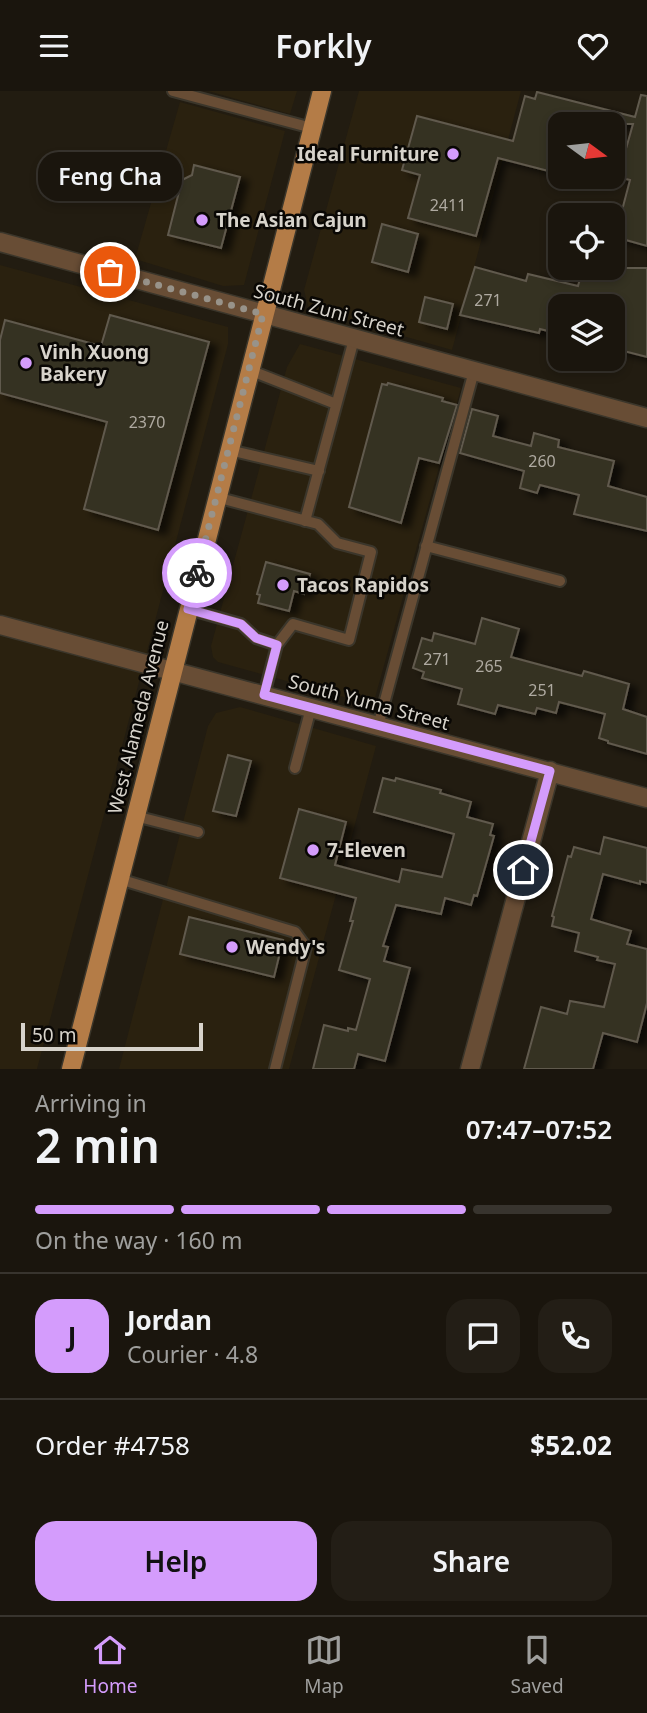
<!DOCTYPE html>
<meta charset="utf-8">
<style>
:root{--surface:#1a150d;--page:#231e16;--text:#f1f3f6;--muted:#9f9f9d;--line:#38342e;--accent:#d49cfc}
body{margin:0;font-family:"Noto Sans",sans-serif;background:var(--page);color:var(--text);height:100vh;display:flex;flex-direction:column;font-size:26px;white-space:nowrap}
*{box-sizing:border-box;margin:0}
p{font-size:23px;color:var(--muted)}
.icon{flex:none;width:38px;height:38px;fill:none;stroke:currentColor;stroke-width:2;stroke-linecap:round;stroke-linejoin:round}
.map{position:relative;height:978px;overflow:hidden}
.panel{display:flex;flex-direction:column;background:var(--surface);flex:1}
.panel>*{flex:none}
.needle{width:46px;rotate:105deg}
.controls{position:absolute;left:548px;top:21px;display:grid;gap:14px}
.controls a{display:grid;place-items:center;width:77px;height:77px;border-radius:14px;background:var(--surface);box-shadow:0 4px 10px #0003,0 0 0 2px var(--line);font-size:35px}
.scale{position:absolute;left:21px;bottom:18px;width:182px;box-sizing:border-box;padding-left:7px;border:4px solid #d7d3cb;border-top:0;font-size:19px;line-height:24px;white-space:nowrap;color:#d7d3cb;-webkit-text-stroke:5px #090704;paint-order:stroke}
.pin{position:absolute;display:grid;place-items:center;width:60px;height:60px;color:#fff;margin:-30px;border:4px solid #fff;border-radius:50%;box-shadow:0 2px 7px #0007}
.courier{position:absolute;display:grid;place-items:center;width:70px;height:70px;margin:-35px;border:5px solid #d49cfc;border-radius:50%;background:#fff;color:#222;box-shadow:0 2px 9px #0007}
.bubble{position:absolute;height:49px;border-radius:21px;background:var(--surface);box-shadow:0 4px 10px #0003,0 0 0 2px var(--line);font-size:23px;font-weight:600;line-height:49px;text-align:center}
.summary em{font-style:normal;font-weight:600}
.summary div{display:flex;flex-direction:column-reverse}
.summary{display:flex;align-items:center;justify-content:space-between;height:119px;padding:0 35px}
h1{font-size:46px;font-weight:600;line-height:52px}
.bar{display:grid;grid-template-columns:repeat(4,1fr);gap:10px 7px;align-content:center;height:84px;padding:0 35px}
.bar i{height:9px;border-radius:5px;background:var(--line)}
.bar .current{background:var(--accent)}
.bar p{grid-column:span 4}
.line{display:flex;align-items:center;gap:18px;padding:0 35px;border-top:2px solid var(--line)}
.line div{flex:1}
.round{display:grid;place-items:center;flex:none;width:74px;height:74px;border-radius:21px;background:var(--page)}
.action{display:flex;gap:14px;margin-top:auto;padding:14px 35px}
.action a{flex:1;height:80px;border-radius:21px;background:var(--accent);color:#111;font-size:28px;font-weight:600;line-height:80px;text-align:center}
.action a+a{background:var(--page);color:var(--text)}
header{display:flex;justify-content:space-between;align-items:center;height:91px;padding:0 35px;background:var(--surface);font-size:32px;font-weight:600}
.menu{display:flex;justify-content:space-around;align-items:center;height:98px;border-top:2px solid var(--line);background:var(--surface);font-size:19px;color:var(--muted)}
.menu a{display:grid;justify-items:center;gap:4px}
.menu .current{color:var(--accent)}
.map>svg:first-child{display:block}
.built{fill:#2a210f}
.building{fill:#363024;stroke:#615a4d;stroke-width:2;filter:url(#shadow)}
.lines{fill:none;stroke-linecap:round;stroke-linejoin:round}
.lane-casing{stroke:#3b362b;stroke-width:14}
.street-casing{stroke:#3b362b;stroke-width:21}
.primary-casing{stroke:#3b362b;stroke-width:21}
.lane{stroke:#684d35;stroke-width:10}
.street{stroke:#684d35;stroke-width:18}
.primary{stroke:#b47c47;stroke-width:18}
.done{stroke:#98938a;stroke-width:7;stroke-dasharray:0 12.6}
.route{stroke:#d49cfc;stroke-width:9}
.poi-dot{fill:#d49cfc;stroke:#090704;stroke-width:2.5}
.labels{text-anchor:middle;stroke-width:5;stroke-linejoin:round;paint-order:stroke}
.number-label{font-size:16px;fill:#afaaa1}
.poi-label{font-size:19px;font-weight:bold;fill:#d7d3cb;stroke:#090704;text-anchor:start}
.street-label{font-size:19px;fill:#d7d3cb;stroke:#090704}
</style>
<header><svg class="icon" aria-label="menu" viewBox="0 0 24 24"><path d="M4 6h16M4 12h16M4 18h16"/></svg>Forkly<svg class="icon" aria-label="heart" viewBox="0 0 24 24"><path d="M12 20l-8-8c-3-5 5-10 8-4 3-6 11-1 8 4z"/></svg></header>
<div class="map">
<svg width="647" height="978" viewBox="0 0 647 978">
<defs>
<filter id="shadow"><feDropShadow dx="8" dy="4.5" stdDeviation="3.5" flood-color="#0009"/></filter>
</defs>
<rect width="100%" height="100%" fill="#221c11"/>
<path class="built" d="M208,0H297L290,23Z
M359,0H521L452,259L309,218L304,199Z
M180,11L285,40L244,194L223,195L135,168Z
M0,174L228,236V253L37,978H0Z
M300,253L461,297L373,614L218,571L213,566L211,555L287,276Z
M240,616L376,655L289,978H119L208,635L216,622Z"/>
<path class="building" d="M537,1L635,26L641,4L647,5V155L615,146L630,89L618,86L633,33H560V83L498,67L476,145L408,127L420,84L402,79L417,25L513,50L525,5L535,8Z
M194,74L240,86L221,157L168,144L182,89L192,84Z
M382,133L418,143L408,181L372,171Z
M475,176L526,190L528,183L578,195L583,177H647V266L612,257V215H560V243L540,238L539,242L460,224Z
M425,206L453,213L447,238L419,231Z
M110,224L209,251L158,439L84,418L107,331L0,302V249L5,229L101,255Z
M388,292L443,307L442,310L457,314L439,372L419,367L401,432L349,416L382,293L387,294Z
M472,318L498,325L493,345L531,355L534,342L559,349L558,356L614,370L608,395L647,406V440L574,423L579,404L540,394L537,402L520,397L524,380L460,362Z
M266,471L310,483L304,503L294,500L289,520L258,512L260,504L257,503Z
M482,527L519,538L511,566L582,585L584,580L629,593L623,618L647,626V663L608,652V650L599,647L605,623L559,611L556,622L537,617L535,623L498,614L495,623L458,613L462,598L422,587L424,581L413,577L422,547L432,550L434,542L475,553Z
M228,664L251,670L236,725L213,720Z
M383,687L395,690L396,687L441,699L440,702L471,711L467,726L493,733L490,744L494,745L477,805L474,804L471,814L445,807L441,823L396,814L383,855L388,856L384,870L410,877L385,970L358,963L354,978H313L324,934L348,940V937L356,939L370,888L339,879L353,830H350L356,807L280,787L299,718L346,731L335,774L399,791L402,778L442,786L453,747L454,743L374,721Z
M604,746L647,757V792L640,790V793L603,783L591,828L631,840L627,853L647,858V912L637,951L603,942L593,978H524L541,916L567,923L570,910L604,916L615,873L597,869L598,866L575,860L579,842L552,835L554,826L552,825L568,765L571,766L574,756L600,763Z
M189,826L283,849L274,886L180,863Z"/>
<g class="lines">
<g class="lane-casing">
<path id="lane" d="M173,0L312,37
M249,279L336,313
M229,359L319,380
M216,406L318,433L337,452L371,461L349,549L293,533L277,554
M305,430L354,248
M426,455L560,490
M188,518L241,533L256,547L277,554L264,604
M378,635L474,280
M295,677L311,617
M135,725L198,741
M119,788L295,841L306,856L275,978"/>
</g>
<g class="street-casing">
<path id="street" d="M0,151L647,327
M0,534L647,707
M470,978L550,680"/>
</g>
<g class="primary-casing">
<path id="primary" d="M71,978L322,0"/>
</g>
<use href="#lane" class="lane"/>
<use href="#street" class="street"/>
<use href="#primary" class="primary"/>
</g>
<g class="lines">
<path class="done" d="M110,181L263,223L197,482"/>
<path class="route" d="M197,482L188,518L241,533L256,547L277,554L264,604L550,680L523,779"/>
</g>
<g class="poi-dot">
<circle cx="453" cy="63" r="7"/>
<circle cx="202" cy="129" r="7"/>
<circle cx="26" cy="272" r="7"/>
<circle cx="283" cy="494" r="7"/>
<circle cx="313" cy="759" r="7"/>
<circle cx="232" cy="856" r="7"/>
</g>
<g class="labels">
<g class="number-label">
<text x="448" y="120">2411</text>
<text x="488" y="215">271</text>
<text x="147" y="337">2370</text>
<text x="542" y="376">260</text>
<text x="437" y="574">271</text>
<text x="489" y="581">265</text>
<text x="542" y="605">251</text>
</g>
<g class="poi-label">
<text x="439" y="70" text-anchor="end">Ideal Furniture</text>
<text x="216" y="136">The Asian Cajun</text>
<text x="40" y="268">Vinh Xuong<tspan x="40" dy="22">Bakery</tspan></text>
<text x="297" y="501">Tacos Rapidos</text>
<text x="327" y="766">7-Eleven</text>
<text x="246" y="863">Wendy's</text>
</g>
<g class="street-label">
<text transform="translate(329 219) rotate(15)" y="7">South Zuni Street</text>
<text transform="translate(369 611) rotate(15)" y="7">South Yuma Street</text>
<text transform="translate(138 626) rotate(-76)" y="7">West Alameda Avenue</text>
</g>
</g>
</svg>
<div class="controls">
<a><svg class="needle" viewBox="-14 -14 28 28"><path d="M0-13l5 13h-10z" fill="#e53935"/><path d="M0 13l5-13h-10z" fill="#9f9f9d"/></svg></a>
<a><svg class="icon" aria-label="locate" viewBox="0 0 24 24"><circle cx="12" cy="12" r="6"/><path d="M12 2v4M12 18v4M2 12h4M18 12h4"/></svg></a>
<a><svg class="icon" aria-label="layers" viewBox="0 0 24 24"><path d="M12 4l9 5-9 5-9-5zM3 14l9 5 9-5"/></svg></a>
</div>
<div class="scale">50 m</div>
<div class="pin" style="left:110px;top:181px;background:#ea580c"><svg class="icon" aria-label="bag" viewBox="0 0 24 24"><path d="M5 8h14l-1 12H6zM9 8a3 3 0 0 1 6 0"/></svg></div>
<div class="pin" style="left:523px;top:779px;background:#1f2937"><svg class="icon" aria-label="home" viewBox="0 0 24 24"><path d="M3 11l9-7 9 7M6 9v11h12V9"/></svg></div>
<div class="courier" style="left:197px;top:482px"><svg class="icon" aria-label="bike" viewBox="0 0 24 24"><circle cx="6" cy="16" r="4"/><circle cx="18" cy="16" r="4"/><path d="M6 16l4-8h5l3 8M10 8l3 8H6M13 5h3"/></svg></div>
<div class="bubble" style="left:38px;top:61px;width:144px">Feng Cha</div>
</div>
<section class="panel">
<div class="summary"><div><h1>2 min</h1><p>Arriving in</p></div><em>07:47–07:52</em></div>
<div class="bar"><i class="current"></i><i class="current"></i><i class="current"></i><i></i><p>On the way · 160 m</p></div>
<div class="line" style="height:126px"><b class="round" style="background:var(--accent);color:#111">J</b><div><b>Jordan</b><p>Courier · 4.8</p></div><a class="round"><svg class="icon" aria-label="chat" viewBox="0 0 24 24"><path d="M4 5h16v11H9l-5 4z"/></svg></a><a class="round"><svg class="icon" aria-label="phone" viewBox="0 0 24 24"><path d="M5 4h4l2 5-3 2q2 4 5 5l2-3 5 2v4C11 20 4 13 5 4z"/></svg></a></div>
<div class="line" style="height:91px"><div>Order #4758</div><b>$52.02</b></div>
<div class="action"><a>Help</a><a>Share</a></div>
</section>
<nav class="menu">
<a class="current"><svg class="icon" aria-label="home" viewBox="0 0 24 24"><path d="M3 11l9-7 9 7M6 9v11h12V9"/></svg>Home</a>
<a><svg class="icon" aria-label="map" viewBox="0 0 24 24"><path d="M3 6l6-2 6 2 6-2v14l-6 2-6-2-6 2zM9 4v14M15 6v14"/></svg>Map</a>
<a><svg class="icon" aria-label="saved" viewBox="0 0 24 24"><path d="M7 4h10v16l-5-4-5 4z"/></svg>Saved</a>
</nav>
